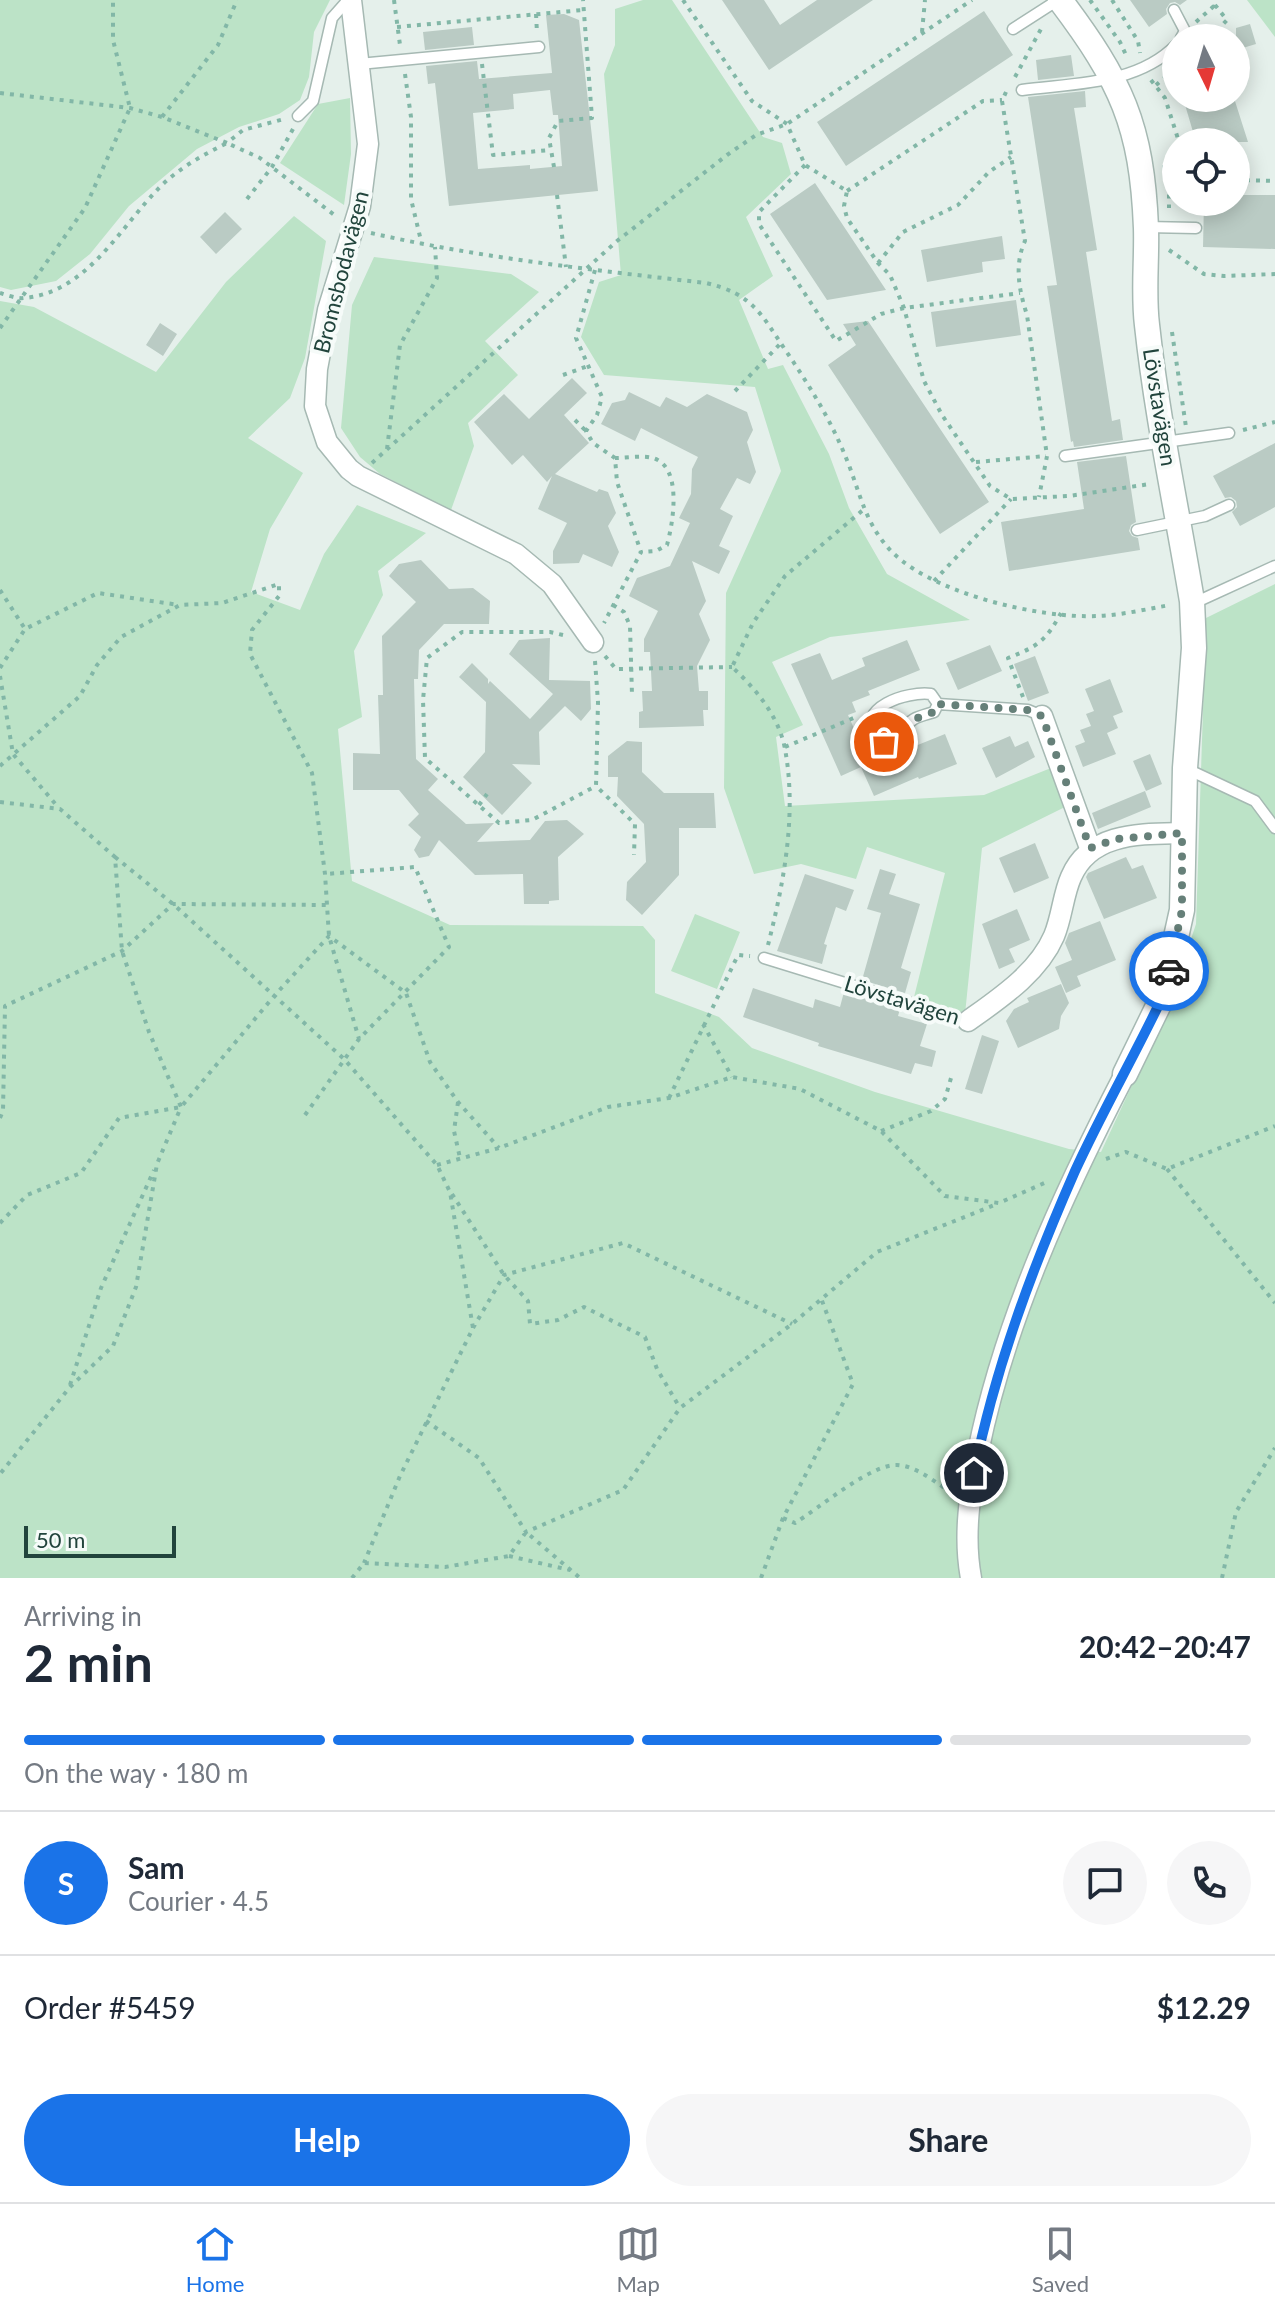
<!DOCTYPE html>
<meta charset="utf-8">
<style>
:root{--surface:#fff;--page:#f6f6f7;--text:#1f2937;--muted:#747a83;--line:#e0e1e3;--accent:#1a73e8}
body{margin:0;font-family:Lato,sans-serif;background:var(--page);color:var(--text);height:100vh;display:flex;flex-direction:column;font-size:30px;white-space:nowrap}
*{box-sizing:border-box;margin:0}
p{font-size:26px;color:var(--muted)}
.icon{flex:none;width:44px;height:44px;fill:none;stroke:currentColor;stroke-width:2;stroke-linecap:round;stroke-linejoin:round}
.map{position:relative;height:1578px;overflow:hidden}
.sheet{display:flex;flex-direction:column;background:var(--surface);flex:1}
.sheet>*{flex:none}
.needle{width:52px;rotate:175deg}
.fabs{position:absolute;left:1162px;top:24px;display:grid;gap:16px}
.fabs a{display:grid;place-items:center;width:88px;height:88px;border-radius:50%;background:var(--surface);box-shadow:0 4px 20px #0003;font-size:40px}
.scale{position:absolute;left:24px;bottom:20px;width:152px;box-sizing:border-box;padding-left:8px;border:4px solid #21443c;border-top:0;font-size:22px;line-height:28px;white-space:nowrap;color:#21443c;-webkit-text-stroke:6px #f6fbf9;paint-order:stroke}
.pin{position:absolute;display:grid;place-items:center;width:68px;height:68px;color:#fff;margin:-34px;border:4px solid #fff;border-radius:50%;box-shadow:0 2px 8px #0007}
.courier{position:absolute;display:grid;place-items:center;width:80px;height:80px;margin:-40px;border:6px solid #1a73e8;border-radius:50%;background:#fff;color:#222;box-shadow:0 2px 10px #0007}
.head em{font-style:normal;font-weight:700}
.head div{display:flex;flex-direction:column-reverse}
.head{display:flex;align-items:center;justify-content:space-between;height:136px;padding:0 24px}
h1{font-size:52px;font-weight:700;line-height:60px}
.bar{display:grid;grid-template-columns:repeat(4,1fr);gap:12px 8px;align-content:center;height:96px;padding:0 24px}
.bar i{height:10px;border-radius:6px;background:var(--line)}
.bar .active{background:var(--accent)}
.bar p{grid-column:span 4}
.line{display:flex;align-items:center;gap:20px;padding:0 24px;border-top:2px solid var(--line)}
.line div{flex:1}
.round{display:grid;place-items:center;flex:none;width:84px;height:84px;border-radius:42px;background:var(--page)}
.primary-button{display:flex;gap:16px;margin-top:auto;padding:16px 24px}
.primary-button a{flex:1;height:92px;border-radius:48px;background:var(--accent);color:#fff;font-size:32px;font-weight:700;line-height:92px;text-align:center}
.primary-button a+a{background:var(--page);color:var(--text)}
.tab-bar{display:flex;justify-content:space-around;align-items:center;height:112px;border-top:2px solid var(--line);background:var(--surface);font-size:22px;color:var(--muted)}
.tab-bar a{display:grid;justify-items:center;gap:4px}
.tab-bar .active{color:var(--accent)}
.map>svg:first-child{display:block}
.green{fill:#bce3c7}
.building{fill:#bacbc4;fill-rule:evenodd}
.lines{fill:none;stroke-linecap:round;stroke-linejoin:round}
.service-casing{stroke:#a6b9b3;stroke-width:13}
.minor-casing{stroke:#a6b9b3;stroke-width:23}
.tertiary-casing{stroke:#a6b9b3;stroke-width:27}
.path{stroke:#82b7a7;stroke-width:4;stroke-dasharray:4 6;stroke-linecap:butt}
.service{stroke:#fff;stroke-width:10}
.minor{stroke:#fff;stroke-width:20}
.tertiary{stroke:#fff;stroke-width:24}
.done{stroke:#668079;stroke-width:8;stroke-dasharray:0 14.4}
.route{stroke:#1a73e8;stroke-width:10}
.labels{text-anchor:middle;stroke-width:8;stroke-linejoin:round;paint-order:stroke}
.street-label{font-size:22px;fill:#21443c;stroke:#f6fbf9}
</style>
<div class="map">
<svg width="1275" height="1578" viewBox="0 0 1275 1578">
<rect width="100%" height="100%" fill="#e5f0eb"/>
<path class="green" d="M0,0H330L314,32L309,77L300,100L279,114L239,127L197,149L129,206L90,254L56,281L11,290L0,287Z
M643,0H672L763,137L782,143L791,174L746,217L773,276L739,300L768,369L783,365L829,454L849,508L887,574L970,620L830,637L772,662L803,725L776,737L785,806L984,795L1051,768L1065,807L982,848L965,1014L914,997L945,873L867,847L856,879L801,864L754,874L724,788L726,593L781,471L755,387L604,375L581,337L599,282L621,275L604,74L615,45V9Z
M1247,0H1275V37Z
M350,98L351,154L344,205L280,163L318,104Z
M294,216L326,241L305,358L290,398L248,438L303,473L270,529L251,592L300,610L324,554L357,505L426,533L378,571L383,595L354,651L362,717L338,729L352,881L450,925L643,926L655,940V993L719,1017L752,1048L875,1092L1069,1149L1101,1152L1169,1005L1196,924L1206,618L1275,584V1578H0V301L34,307L156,372L226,282Z
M374,257L511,274L539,292L485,341L518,375L468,423L474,446L451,510L380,474L360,457L341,428L352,305Z
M695,914L740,932L717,989L671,971Z"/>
<path class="building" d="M722,0H764L780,25L817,0H873L769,70Z
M1130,0H1187L1180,5L1175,2L1170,3L1166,9L1167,14L1149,27Z
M984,11L1013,55L846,166L817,122Z
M564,14L579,20L598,191L449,206L435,83L428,84L426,66L477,61L479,79L552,73L546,15ZM550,90L553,115H558L562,166L530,169V165L478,169L473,113L514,109L513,94Z
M1250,24L1256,44L1236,50V28Z
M472,27L474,45L425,50L423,32Z
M1071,55L1074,76L1038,80L1036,60Z
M1085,91L1086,107L1074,108L1097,250L1086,252L1112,421L1120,419L1123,440L1074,447L1073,441L1071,442L1047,286L1057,285L1028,97Z
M1183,98H1234L1248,142H1196Z
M815,183L886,290L827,300L770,214Z
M1236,195H1275V249L1203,247L1204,202H1236Z
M225,212L242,229L216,254L200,237Z
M1002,236L1005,259L982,262L983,272L927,282L921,250Z
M1016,300L1021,335L936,347L931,312Z
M868,321L989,502L940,534L828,365L856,345L843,324Z
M160,323L177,334L163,356L146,345Z
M572,378L587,393L564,415L589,443L555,474L597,492L599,489L608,492L616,513L608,526L619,552L612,567L583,554L579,563L553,564V551L567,523L538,509L552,476L547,482L523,455L512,465L474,422L504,394L529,419Z
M629,392L660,407L666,397L687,407L707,394L747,412L753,430L747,442L756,472L750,484L737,478L720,509L733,516L719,546L730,551L719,574L692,561L706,601L699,614L710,640L697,666L699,691H708V710H703L704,726L639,728V712L643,711L642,691H652L650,652H644V639L658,611L629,596L637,578L670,566L690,523L679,518L691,494L692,469L698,457L641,428L635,441L601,424L612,403L625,400Z
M1275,443V507L1240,526L1232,512L1237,507L1236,501L1231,497L1225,498L1213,476Z
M1126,456L1136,522L1131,525L1129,531L1132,536L1138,538L1140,550L1009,571L1001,522L1084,509L1077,462Z
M421,560L449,589L473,588L490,601L489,624H444L419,650L418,679H414L416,759L438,779L428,790L466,824L494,823L477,842L530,840L545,821L567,820L584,834L558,857L559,900L549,901V904H524L523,874L475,875L439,840L429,856L419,858L414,850L421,837L408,825L419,814L399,790H353V753L380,754L378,695H383L382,636L416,602L389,576L399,564Z
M550,638L549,680L590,681L591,709L581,721L565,706L539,732L540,765L512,764L532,783L502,815L463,777L485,752L486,702L459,677L472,663L488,679V684L490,681L530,719L553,694L509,654L519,640Z
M907,640L920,670L868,691L870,695L852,702L856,712L848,715L869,762L882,756L883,759L945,734L957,764L919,779L918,777L874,796L861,767L841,776L791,664L820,653L832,680L865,666L862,658Z
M990,645L1002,671L958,690L946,663Z
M1035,656L1049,693L1028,701L1014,664Z
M1110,679L1123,712L1113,716L1118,728L1107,733L1116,754L1083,767L1075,746L1085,742L1080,730L1091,726L1086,714L1094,711L1085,689Z
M1010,736L1015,747L1028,741L1035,757L996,778L982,748Z
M627,741L642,742V772L664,793H714L716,828H679V875L642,915L626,900L627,882L646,862L644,824L617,796L618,777H608V756Z
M1150,754L1162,784L1146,791L1133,761Z
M1145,791L1151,807L1098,829L1092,813Z
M1035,843L1049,878L1014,893L999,858Z
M1126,857L1132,869L1143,865L1157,898L1104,919L1086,877L1088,873Z
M880,869L896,874L889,894L920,904L901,968L911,972L905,993L862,980L881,913L867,909Z
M805,874L854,890L846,911L836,907L824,944L827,945L822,964L777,951Z
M1017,909L1030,940L1009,949L1015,962L999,969L982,924Z
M1100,921L1116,960L1077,976L1081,986L1066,993L1055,967L1072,960L1065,943L1069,933Z
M1061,984L1069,1003L1061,1016L1059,1029L1018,1048L1006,1021L1014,1009L1029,1002L1027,998Z
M753,988L813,1008L815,999L840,1007L844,992L900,1009L898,1016L927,1024L920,1046L936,1051L932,1067L915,1063L911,1074L818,1046L819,1043L743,1017Z
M982,1035L999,1041L982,1094L965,1089Z"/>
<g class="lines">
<g class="service-casing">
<path id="service" d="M1174,10L1185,31L1181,38
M1013,29L1058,0
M359,64L539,47
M1022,90C1074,83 1137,85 1176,45
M298,116L313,101L332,18L348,0
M1146,227L1196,228
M1065,456L1229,433
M1137,530L1205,516L1229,505
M1192,601L1203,599L1275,566
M938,704L931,694C907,691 855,707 874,739C896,745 898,729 914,719C919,716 928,714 934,712L938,704L1028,710L1042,716
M1187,769L1255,801L1275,828
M764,958L968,1021"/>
</g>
<g class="minor-casing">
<path id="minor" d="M351,0L368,144L360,206L328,310L317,369L315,406L327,442L349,469L358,476L516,554L552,584L593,642
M1042,716L1090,848
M968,1021C1000,998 1038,973 1054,936C1062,917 1063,895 1071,877C1090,832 1141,834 1182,833
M971,1578C963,1535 970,1493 978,1452C1005,1319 1063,1194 1125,1074"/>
</g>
<g class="tertiary-casing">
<path id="tertiary" d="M1060,0C1121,81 1142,125 1146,228C1147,260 1143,293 1147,325C1157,418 1177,510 1192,601L1194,648L1185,768L1182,910L1163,996L1125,1074"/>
</g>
<path class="path" d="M394,0L400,45
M683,0L752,101L787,124L805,165L847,191L844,206L847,218L878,263L890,275L904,308L924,381L942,415L990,486L1011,499L1069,496L1150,484
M1090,0L1120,42L1126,55
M1112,0L1138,41L1140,53
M536,14L537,33
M1196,22L1215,5
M397,27L583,10
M922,32L925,0
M1210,38L1227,20L1215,5L1216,0
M482,64L493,155L551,150
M405,74L411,117V199L422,245
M1015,77L1041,29
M1151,80L1165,98L1179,142
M1156,85L1176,68
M1006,92L1002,101L1025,241C1014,265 1019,290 1027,315L1047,456L1039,497
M0,93L130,108L162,117L227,143L243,130L284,119
M162,117L218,45L237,0
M805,165L759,212V224L836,341L881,314L904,308L1020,293
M1164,165L1169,185V208
M554,167L549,138L558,121L592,118L583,0
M1236,180L1275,181
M847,191L983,101L1002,100
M557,195L566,267
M247,199L272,167L293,129
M371,233C481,258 594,270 706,283C753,294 761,314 786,351C811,388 834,425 850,468C860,495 866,521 885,544C922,592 1039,619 1098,616C1122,615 1147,609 1170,605
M1169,250L1204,274L1224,276L1275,274
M878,263L903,232L958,205L989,172L1011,157
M595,270L576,338L602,397L597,415L586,431L593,443L615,458L617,482L641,552L604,623
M0,293C7,295 17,299 24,298C87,293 121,226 160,187C179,168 203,155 227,143L260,158L337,217
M0,328L85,208L130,108L113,40V0
M1172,332L1186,427
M563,375L588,366
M735,391L781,343
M575,420L586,431
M1243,430L1275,422
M387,449L400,345L437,278L435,247
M615,458C627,458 642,455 653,458C683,467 673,523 667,545L656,551L641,552
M976,462L1046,456
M372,463L617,241L727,155L756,135L787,124L972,0
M934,581L1011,499
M0,590L25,629L98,593L179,605
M613,605L624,612L630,626L632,695
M563,635L550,632H462L427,658L423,700L425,758L499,823L532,820L596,786
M605,656L616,669L732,667
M595,661L598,702L596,786L635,824L634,855
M0,668L25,629
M0,676L13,754L58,807
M1023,697L1008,658C1038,646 1045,642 1061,613
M785,747L856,717
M0,766L80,696L97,665L121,637L180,605L222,603L279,584V596L252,630L250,654L312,773L325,874L329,936L359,1039
M0,802L60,809L115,857L122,951L149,1032L181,1107L157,1164L136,1287L113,1346L70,1387L0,1474
M479,805L487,794
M115,857L173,904L344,1059L437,1165L450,1192L473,1328L400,1476L364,1563
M768,945C784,882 797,814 785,749C779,716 755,688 732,667L753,623L785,576L863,510
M703,1024L732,1077
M669,1098L738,955L750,956
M458,1102L454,1131L460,1158
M305,1115L359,1039L449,947L415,867L326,874
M0,1118L3,1111L5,1006L122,951L173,904L326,905
M881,1131L931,1111L945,1099L951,1078
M1106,1159L1126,1152L1167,1169L1275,1126
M437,1165L499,1148L608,1107L669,1098L732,1077L800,1089L881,1131L945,1196L999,1203L1049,1181
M1167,1169L1275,1303
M452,1194L504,1275L528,1301L530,1324L558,1320L584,1307L645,1337L657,1369L680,1408
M0,1223L27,1195L81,1173L119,1118L181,1107L275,995L329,936L406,993L430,1062L458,1102L499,1148
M473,1328L504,1275L623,1243L792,1324
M70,1385L101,1288L154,1170
M426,1421L479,1458L526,1532L623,1490L680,1408L792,1324L877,1252L997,1204
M783,1518L795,1523C819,1508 871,1464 897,1465C917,1466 936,1483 952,1493
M509,1556L570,1570
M352,1578L364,1563L445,1567L509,1556L526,1532L580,1578
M761,1578L783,1518L853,1384L821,1298
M1222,1578L1236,1512L1275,1448"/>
<use href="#service" class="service"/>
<use href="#minor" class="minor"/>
<use href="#tertiary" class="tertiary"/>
</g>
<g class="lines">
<path class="done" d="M884,742L897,737L912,720L934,712L938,704L1028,710L1042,716L1090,848L1117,839L1182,833V910L1169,971"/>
<path class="route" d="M974,1473C995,1368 1032,1269 1075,1171C1102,1112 1135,1055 1163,996L1169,971"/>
</g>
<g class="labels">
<g class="street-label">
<text transform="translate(341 272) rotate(-76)" y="8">Bromsbodavägen</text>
<text transform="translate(1160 407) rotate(81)" y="8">Lövstavägen</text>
<text transform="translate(902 1000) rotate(17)" y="8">Lövstavägen</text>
</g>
</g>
</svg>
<div class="fabs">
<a><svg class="needle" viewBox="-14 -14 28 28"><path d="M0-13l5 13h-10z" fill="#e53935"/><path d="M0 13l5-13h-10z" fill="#747a83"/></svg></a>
<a><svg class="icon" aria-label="locate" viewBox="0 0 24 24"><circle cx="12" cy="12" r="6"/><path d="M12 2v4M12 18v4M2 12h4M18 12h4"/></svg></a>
</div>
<div class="scale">50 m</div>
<div class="pin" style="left:884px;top:742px;background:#ea580c"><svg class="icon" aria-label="bag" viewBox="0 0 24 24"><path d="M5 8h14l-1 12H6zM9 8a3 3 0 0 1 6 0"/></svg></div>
<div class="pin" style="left:974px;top:1473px;background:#1f2937"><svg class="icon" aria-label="home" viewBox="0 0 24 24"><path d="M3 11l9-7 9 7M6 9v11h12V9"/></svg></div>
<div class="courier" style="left:1169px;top:971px"><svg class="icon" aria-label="car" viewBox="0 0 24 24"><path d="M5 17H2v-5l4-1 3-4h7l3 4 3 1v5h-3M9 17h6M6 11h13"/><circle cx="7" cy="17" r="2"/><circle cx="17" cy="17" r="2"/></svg></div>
</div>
<section class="sheet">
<div class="head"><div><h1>2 min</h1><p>Arriving in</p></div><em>20:42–20:47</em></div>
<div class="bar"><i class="active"></i><i class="active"></i><i class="active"></i><i></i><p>On the way · 180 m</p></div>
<div class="line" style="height:144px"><b class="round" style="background:var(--accent);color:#fff">S</b><div><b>Sam</b><p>Courier · 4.5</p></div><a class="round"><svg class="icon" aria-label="chat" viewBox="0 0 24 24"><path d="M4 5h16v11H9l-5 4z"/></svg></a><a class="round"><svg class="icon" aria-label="phone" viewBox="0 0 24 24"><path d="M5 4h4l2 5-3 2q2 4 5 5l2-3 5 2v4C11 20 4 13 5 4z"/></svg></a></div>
<div class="line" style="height:104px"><div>Order #5459</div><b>$12.29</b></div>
<div class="primary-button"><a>Help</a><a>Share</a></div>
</section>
<nav class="tab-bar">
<a class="active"><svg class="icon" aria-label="home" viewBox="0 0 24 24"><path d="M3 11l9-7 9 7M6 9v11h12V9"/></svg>Home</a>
<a><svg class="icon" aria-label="map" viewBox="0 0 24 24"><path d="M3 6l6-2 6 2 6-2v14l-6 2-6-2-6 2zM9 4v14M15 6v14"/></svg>Map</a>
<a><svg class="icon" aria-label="saved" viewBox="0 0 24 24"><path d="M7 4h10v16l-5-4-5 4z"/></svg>Saved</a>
</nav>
